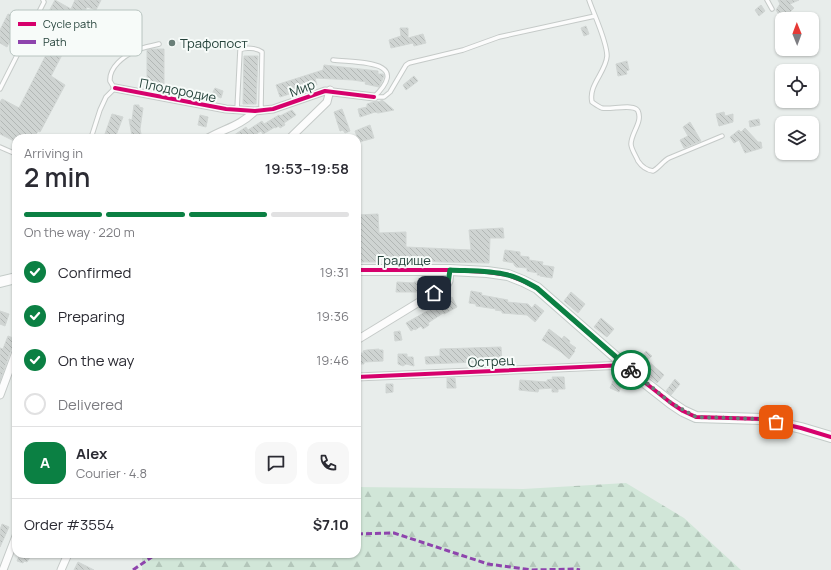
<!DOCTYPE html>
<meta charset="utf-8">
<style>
:root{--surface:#fff;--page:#f7f7f7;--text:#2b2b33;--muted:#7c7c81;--line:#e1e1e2;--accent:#0b8043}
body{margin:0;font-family:Manrope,sans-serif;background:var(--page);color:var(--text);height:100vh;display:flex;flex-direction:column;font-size:15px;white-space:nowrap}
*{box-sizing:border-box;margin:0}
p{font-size:13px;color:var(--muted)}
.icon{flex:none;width:22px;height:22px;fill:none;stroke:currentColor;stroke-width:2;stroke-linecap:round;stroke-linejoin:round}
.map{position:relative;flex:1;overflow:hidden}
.side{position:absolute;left:12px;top:134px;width:349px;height:424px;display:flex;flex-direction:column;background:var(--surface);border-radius:12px;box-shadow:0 1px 3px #0004}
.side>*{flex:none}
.needle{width:26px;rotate:359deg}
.tools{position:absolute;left:775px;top:12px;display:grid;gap:8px}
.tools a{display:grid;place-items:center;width:44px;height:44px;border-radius:8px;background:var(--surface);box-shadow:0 1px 3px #0004;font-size:20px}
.pin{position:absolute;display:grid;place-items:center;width:34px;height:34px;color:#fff;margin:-17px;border-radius:8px;box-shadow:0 2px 6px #0006}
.courier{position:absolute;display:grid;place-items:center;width:40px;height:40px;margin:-20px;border:3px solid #0b8043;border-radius:50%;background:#fff;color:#222;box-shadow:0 1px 5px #0007}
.headline em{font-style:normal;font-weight:600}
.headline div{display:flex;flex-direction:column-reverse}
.headline{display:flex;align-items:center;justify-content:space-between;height:68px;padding:0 12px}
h1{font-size:26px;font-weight:600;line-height:30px}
.bar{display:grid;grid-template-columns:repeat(4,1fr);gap:6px 4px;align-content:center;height:48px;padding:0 12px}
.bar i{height:5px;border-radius:3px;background:var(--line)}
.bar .active{background:var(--accent)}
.bar p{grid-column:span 4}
.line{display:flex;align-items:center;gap:10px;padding:0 12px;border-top:1px solid var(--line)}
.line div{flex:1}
.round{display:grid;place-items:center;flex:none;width:42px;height:42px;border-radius:12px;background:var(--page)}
ol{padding:0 12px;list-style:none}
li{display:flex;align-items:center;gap:12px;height:44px}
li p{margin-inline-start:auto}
li .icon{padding:4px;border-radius:50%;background:var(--accent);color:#fff;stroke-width:4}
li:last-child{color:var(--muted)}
li i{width:22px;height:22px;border:2px solid var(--line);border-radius:50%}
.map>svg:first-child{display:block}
.forest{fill:url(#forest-firs)}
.building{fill:url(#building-back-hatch);stroke:#d1d6d4}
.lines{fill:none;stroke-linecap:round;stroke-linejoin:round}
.lane-casing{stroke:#c5cac8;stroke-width:5.5}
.street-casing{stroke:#c5cac8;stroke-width:9}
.secondary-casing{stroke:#c3cbc8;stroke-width:12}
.lane{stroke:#fcfcfc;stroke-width:3.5}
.street{stroke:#fcfcfc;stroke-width:7}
.secondary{stroke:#fcfcfc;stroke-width:10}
.quiet{stroke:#8e44ad;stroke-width:3;stroke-dasharray:6 3;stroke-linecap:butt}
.cycleway-casing{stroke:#f7fbf9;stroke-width:6}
.cycleway{stroke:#d6006c;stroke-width:4}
.done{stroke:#697e78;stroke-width:4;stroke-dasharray:0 7.2}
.route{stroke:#0b8043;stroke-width:5}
.poi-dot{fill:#697e78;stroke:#f7fbf9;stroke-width:1.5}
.labels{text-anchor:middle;stroke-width:4;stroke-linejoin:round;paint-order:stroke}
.poi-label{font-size:13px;fill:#24423a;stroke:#f7fbf9;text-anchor:start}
.street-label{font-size:13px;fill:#24423a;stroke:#f7fbf9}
.key{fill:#f7fbf9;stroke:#b8c4c0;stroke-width:1}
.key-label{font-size:11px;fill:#24423a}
</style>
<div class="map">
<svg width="831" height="570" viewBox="0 0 831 570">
<defs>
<pattern id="forest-firs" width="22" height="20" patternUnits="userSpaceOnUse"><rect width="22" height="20" fill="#d1e6d8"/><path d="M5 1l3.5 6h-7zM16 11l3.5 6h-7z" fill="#b3c6ba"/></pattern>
<pattern id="building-back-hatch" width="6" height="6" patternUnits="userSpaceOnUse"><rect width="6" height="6" fill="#cfd4d2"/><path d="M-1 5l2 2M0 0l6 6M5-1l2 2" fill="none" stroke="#b2b7b5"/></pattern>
</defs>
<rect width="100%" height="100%" fill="#e8edeb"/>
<path class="forest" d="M626,483L684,518L741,570H142V554H357V487L523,489Z"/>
<path class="building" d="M55,0L71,9L75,0H101L96,10L87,7L51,76L65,85L40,132L38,131L34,138H16V142L0,134V102L2,99L19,108L46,55L43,54L48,45L51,47L64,21L48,13Z
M778,0H799L790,4L794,8L787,15L788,19H782L776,10L780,4Z
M761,5L765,11L759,16L755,10Z
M18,10L24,14L22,17L29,20L25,30L17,27L7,47L0,43V30L8,14L15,17Z
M586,26L589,34L584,36L581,28Z
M400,28H408V38L423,34L426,43L414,46L413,43L391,48L389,40L401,36Z
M151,49H164V88H147V50Z
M244,56H258L256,104H243Z
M627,61L629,70L626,71L627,74L618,76L616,64Z
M324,65L378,71V74H383L384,76L381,83L379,87L365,84L366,82L353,80L315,78L317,85L280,97L276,85L323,70Z
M414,76L418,81L406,90L403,85Z
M215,88L223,91L221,98L212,94Z
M382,100L394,110L378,113L375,112L360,117L358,109L367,107V104L377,101L379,102Z
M134,105H139V107L143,108L140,129L141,134L132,136L129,119L132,120Z
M342,109L350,131L345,133L343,130L340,131L334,112Z
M292,110L296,115L284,123L285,125L280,128L279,126L275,128V127L263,134L261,131L250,138H230L246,127L248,130L262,121L264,124L279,115L280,116Z
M724,112L725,116L733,114V122L719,126L716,114Z
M112,114L123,117L115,138L105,134Z
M200,115L208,117L206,127L198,125Z
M759,119L760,125L750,127L749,121Z
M690,122L701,141L684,148L680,140L688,136L683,127Z
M370,125L374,138L359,142L355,131Z
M745,128L758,142H761L762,148L745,153L739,140L734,143L730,137L739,130L741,132Z
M378,214L379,233L406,232V247L471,250L469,230L503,228L504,238H490L489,263L442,262L408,260L387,261V259L376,258V262H357V215Z
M505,250L520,252V256L529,257V260L543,262L542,265L554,267L552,278L540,276V275H537L538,273L527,271V268L516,267L514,265V263L503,261Z
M397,282L414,283V282H426L425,292H396Z
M471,291L482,293L481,295L508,300L507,302L528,304L532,308L535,304L544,311L535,322L527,315L502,313V311L495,310L496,309L476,306V304L469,303Z
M571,292L585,304L578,313L564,301Z
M452,297L457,307L444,314L443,313L428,323L429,325L423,329L421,326L415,330L414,329L411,331L406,323Z
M0,311L9,314L5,326L0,324Z
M601,318L614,329L607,337L594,327Z
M549,329L562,339L564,336L570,341L569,343L576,348L574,350L575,351L569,359L561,352L542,340Z
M400,331L402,340L395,341L394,332Z
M8,336L16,339V344L11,350L0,381V348L3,349Z
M501,347L502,361L426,364L425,357L440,356V349Z
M379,349V350H383V361L364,362V364H357V353H364L363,351L367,350Z
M646,351L652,356L647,360L664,375L657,383L632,362L640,352L643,355Z
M398,354H407V357H413L414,366L406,364L403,366L398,364Z
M552,377H564L565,389H558V392H552V388L539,389L538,392L519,390L520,380L547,382V380L553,379Z
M620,377L631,382L628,389L621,386L619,392L610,388L613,381L618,383Z
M447,378H455L456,388H447Z
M675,379L680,384L671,395L666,391Z
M386,384H393V392L386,393Z
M2,524L9,527L0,547V530Z
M20,554L30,557L27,562L24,561L23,563L17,561Z
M78,562L94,570H74Z"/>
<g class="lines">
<g class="lane-casing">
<path id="lane" d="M589,0C594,15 607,41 607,56C606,72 588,85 592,102C595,104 599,107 602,108C610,110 635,103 638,111C643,122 631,133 631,144C631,149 636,156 638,161C642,167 646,170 653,171C659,168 663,161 669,158L722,136
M767,0L772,9
M333,60C359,63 412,60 374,97
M0,89L44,2L43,0
M374,97H384L390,92L406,65L409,63L463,50L499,37L595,16
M237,110L240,50C245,47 257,48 262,52L261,106L263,110
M91,138L100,110L106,97L115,88L113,86L110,81C109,67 124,56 135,51C142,47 152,46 159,44
M0,147L16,154"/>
</g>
<g class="street-casing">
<path id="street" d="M115,88L226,109L255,111L273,109L325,91L374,97
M208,138C226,128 240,126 255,111
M290,138L327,102L330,90
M357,340L447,285L449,281L450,270
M357,377L625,365
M0,395L16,352
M3,570L16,536
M61,570L68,554"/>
</g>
<g class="secondary-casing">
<path id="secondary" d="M357,270H450L487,272L508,275L523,281L537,288L643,381L671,403L683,411L696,417L762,419L801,428L831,437
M0,282L16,278"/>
</g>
<use href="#lane" class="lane"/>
<use href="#street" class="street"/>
<use href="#secondary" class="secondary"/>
<path class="quiet" d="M357,534L394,533L488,564L532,570L575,569L580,570
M133,570L156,554"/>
<g class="cycleway-casing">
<path id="cycleway" d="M115,88L226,109L255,111L273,109L325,91L374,97
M357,270H450L487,272L508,275L523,281L537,288L643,381L671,403L683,411L696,417L762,419L801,428L831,437
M357,377L625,365"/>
</g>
<use href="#cycleway" class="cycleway"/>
</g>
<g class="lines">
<path class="done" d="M631,370L671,403L696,417L762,419L776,422"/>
<path class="route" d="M434,293L448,283L450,270C469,271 489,270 508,275C518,277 528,283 537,288L631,370"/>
</g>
<circle class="poi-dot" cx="172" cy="43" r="4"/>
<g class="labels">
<g class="poi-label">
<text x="180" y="48">Трафопост</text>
</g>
<g class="street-label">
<text transform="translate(302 88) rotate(-21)" y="5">Мир</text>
<text transform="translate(178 90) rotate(11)" y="5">Плодородие</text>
<text x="404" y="265">Градище</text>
<text transform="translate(491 361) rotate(-3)" y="5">Острец</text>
</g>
</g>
<rect x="10" y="10" width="132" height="46" rx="6" class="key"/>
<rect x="18" y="22" width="18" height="4" fill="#d6006c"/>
<rect x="18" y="40" width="18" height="4" fill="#8e44ad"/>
<g class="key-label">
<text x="43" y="28">Cycle path</text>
<text x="43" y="46">Path</text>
</g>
</svg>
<div class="tools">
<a><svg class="needle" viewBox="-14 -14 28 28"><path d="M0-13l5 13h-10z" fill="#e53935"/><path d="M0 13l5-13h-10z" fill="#7c7c81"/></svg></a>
<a><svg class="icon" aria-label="locate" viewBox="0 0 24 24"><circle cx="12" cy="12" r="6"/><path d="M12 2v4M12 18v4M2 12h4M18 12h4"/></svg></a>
<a><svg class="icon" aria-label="layers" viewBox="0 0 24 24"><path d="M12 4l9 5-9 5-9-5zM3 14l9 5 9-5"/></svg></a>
</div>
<div class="pin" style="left:776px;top:422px;background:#ea580c"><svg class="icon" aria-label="bag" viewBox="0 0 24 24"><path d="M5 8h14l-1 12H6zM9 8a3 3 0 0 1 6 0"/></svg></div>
<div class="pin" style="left:434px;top:293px;background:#1f2937"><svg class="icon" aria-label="home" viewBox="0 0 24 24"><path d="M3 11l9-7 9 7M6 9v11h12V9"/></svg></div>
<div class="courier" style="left:631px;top:370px"><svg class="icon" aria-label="bike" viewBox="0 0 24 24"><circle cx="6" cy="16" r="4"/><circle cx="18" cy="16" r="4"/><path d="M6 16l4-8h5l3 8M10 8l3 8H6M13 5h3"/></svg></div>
<section class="side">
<div class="headline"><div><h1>2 min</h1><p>Arriving in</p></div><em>19:53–19:58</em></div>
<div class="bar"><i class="active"></i><i class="active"></i><i class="active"></i><i></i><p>On the way · 220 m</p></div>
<ol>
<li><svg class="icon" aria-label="check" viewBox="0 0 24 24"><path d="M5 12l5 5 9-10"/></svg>Confirmed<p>19:31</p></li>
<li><svg class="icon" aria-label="check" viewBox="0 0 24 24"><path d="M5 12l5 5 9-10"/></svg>Preparing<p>19:36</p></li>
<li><svg class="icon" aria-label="check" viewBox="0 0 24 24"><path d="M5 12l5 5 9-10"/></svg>On the way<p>19:46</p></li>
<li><i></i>Delivered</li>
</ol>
<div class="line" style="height:72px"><b class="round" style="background:var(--accent);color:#fff">A</b><div><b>Alex</b><p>Courier · 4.8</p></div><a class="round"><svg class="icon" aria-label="chat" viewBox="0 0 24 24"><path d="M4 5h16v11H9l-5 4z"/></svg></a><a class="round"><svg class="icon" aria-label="phone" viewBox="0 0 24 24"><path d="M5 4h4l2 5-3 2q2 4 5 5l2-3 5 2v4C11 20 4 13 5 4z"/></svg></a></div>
<div class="line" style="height:52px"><div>Order #3554</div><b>$7.10</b></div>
</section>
</div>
